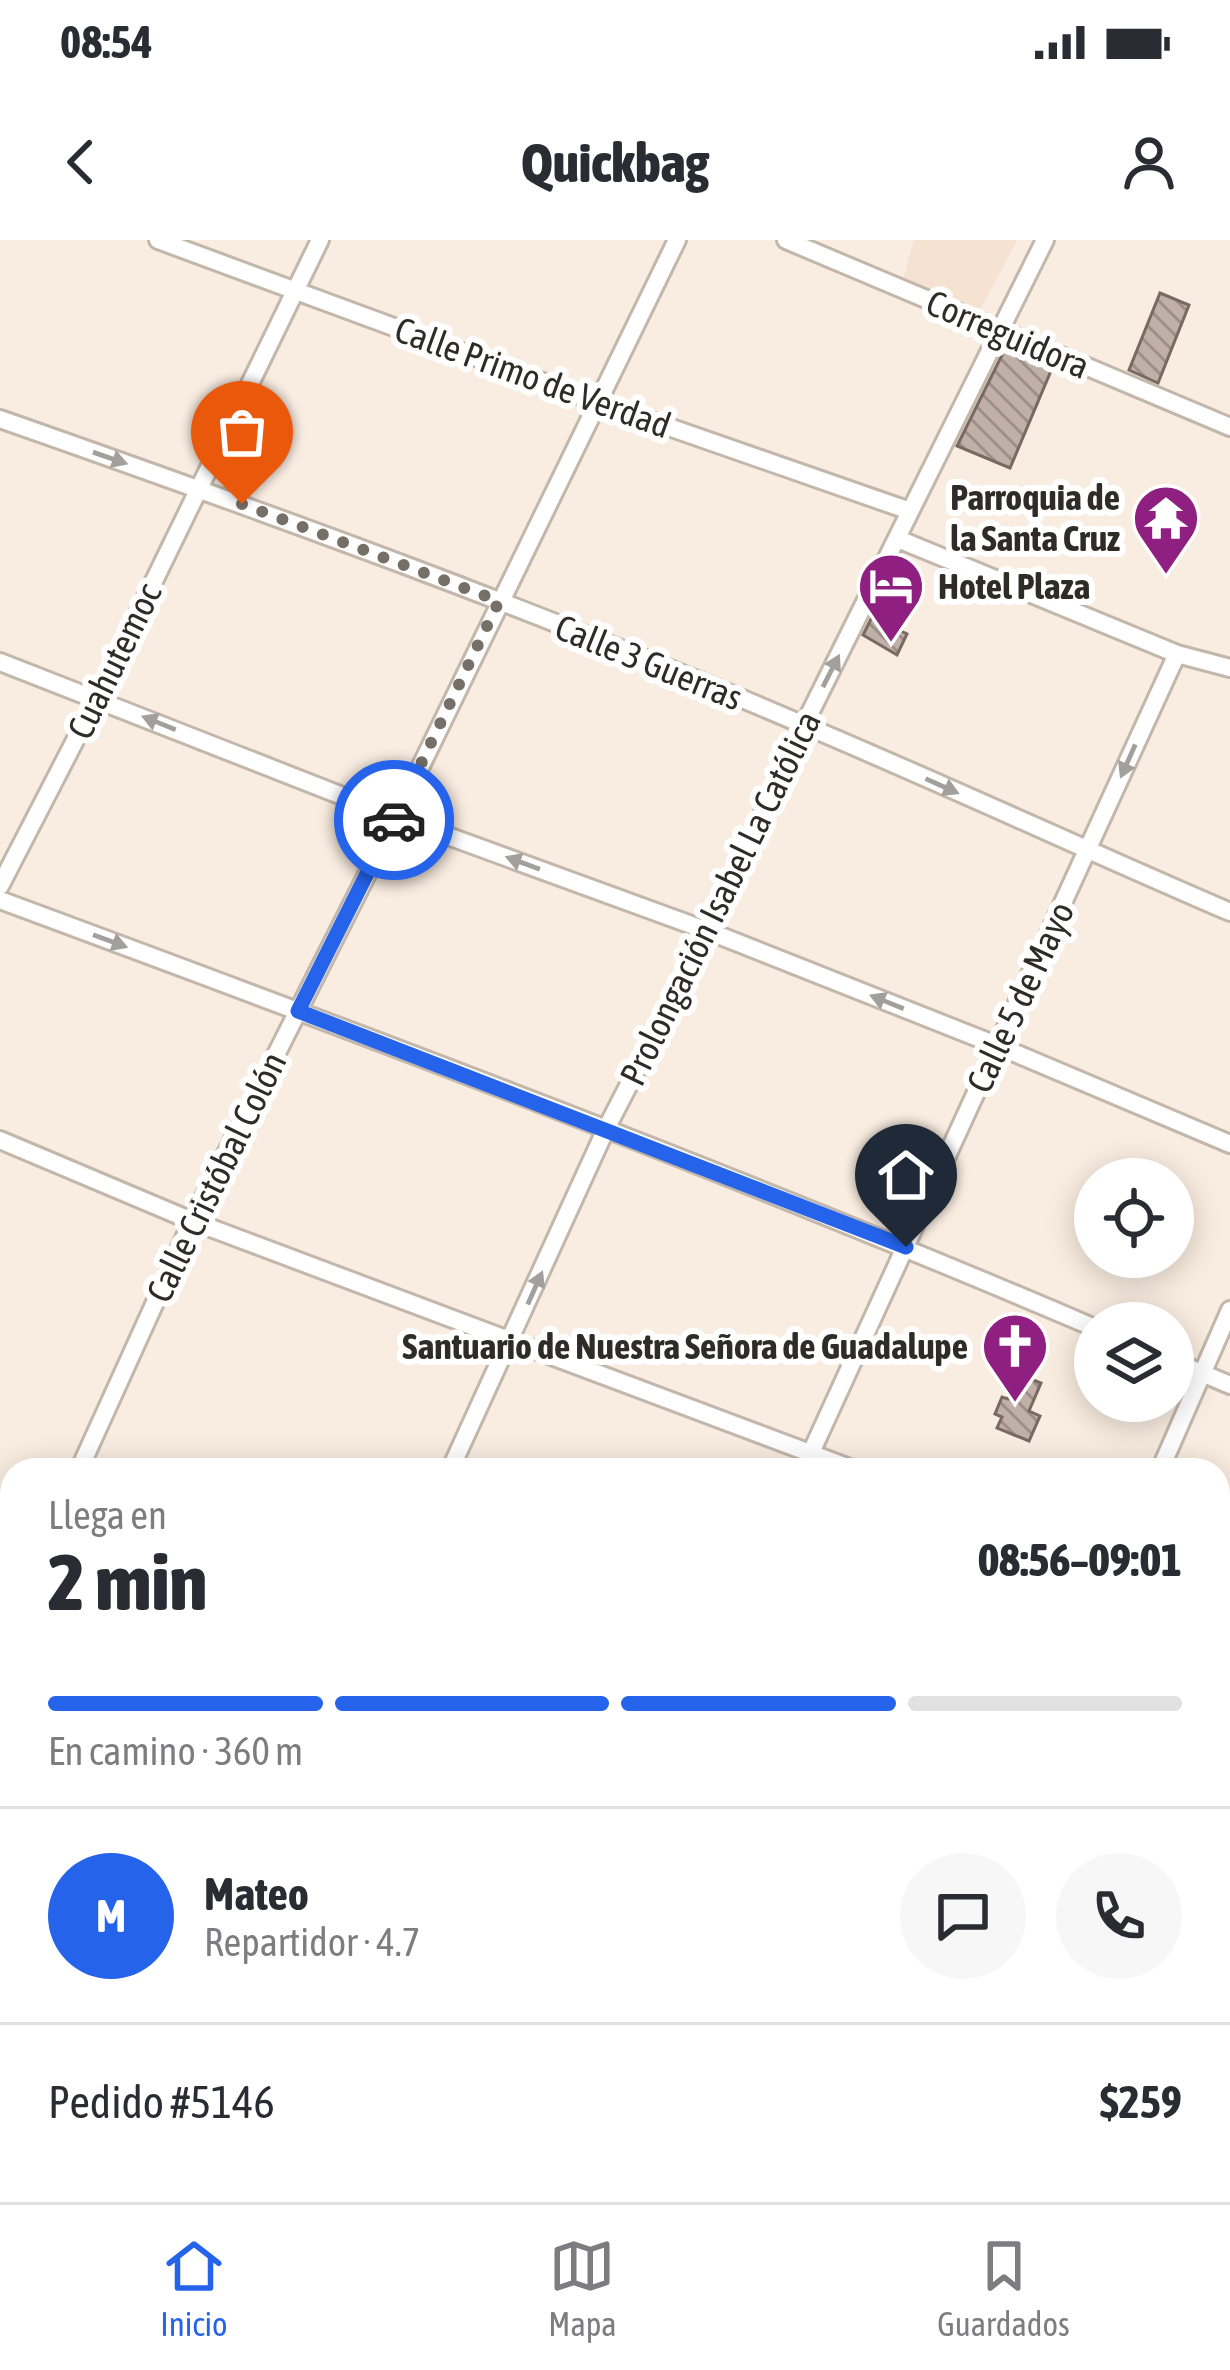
<!DOCTYPE html>
<html lang="es">
<meta charset="utf-8">
<style>
:root{--surface:#fff;--page:#f7f7f7;--text:#2b2b33;--muted:#7c7c81;--line:#e1e1e2;--accent:#2563eb}
body{margin:0;font-family:"Asap Condensed",sans-serif;background:var(--page);color:var(--text);height:100vh;display:flex;flex-direction:column;font-size:45px;white-space:nowrap}
*{box-sizing:border-box;margin:0}
p{font-size:39px;color:var(--muted)}
.icon{flex:none;width:66px;height:66px;fill:none;stroke:currentColor;stroke-width:2;stroke-linecap:round;stroke-linejoin:round}
.map{position:relative;flex:1;overflow:hidden}
.side{position:absolute;left:0px;top:1218px;width:1230px;height:744px;display:flex;flex-direction:column;background:var(--surface);border-radius:36px 36px 0 0;box-shadow:0 6px 30px #0003}
.side>*{flex:none}
.tools{position:absolute;left:1074px;top:918px;display:grid;gap:24px}
.tools a{display:grid;place-items:center;width:120px;height:120px;border-radius:50%;background:var(--surface);box-shadow:0 6px 30px #0003;font-size:60px}
.pin{position:absolute;display:grid;place-items:center;width:102px;height:102px;color:#fff;margin:-123px -51px;border-radius:50% 50% 50% 0;rotate:-45deg;box-shadow:0 0 12px #0007}
.pin .icon{rotate:45deg}
.courier{position:absolute;display:grid;place-items:center;width:120px;height:120px;margin:-60px;border:9px solid #2563eb;border-radius:50%;background:#fff;color:#222;box-shadow:0 3px 15px #0007}
.overview em{font-style:normal;font-weight:800}
.overview div{display:flex;flex-direction:column-reverse}
.overview{display:flex;align-items:center;justify-content:space-between;height:204px;padding:0 48px}
h1{font-size:78px;font-weight:800;line-height:90px}
.bar{display:grid;grid-template-columns:repeat(4,1fr);gap:18px 12px;align-content:center;height:144px;padding:0 48px}
.bar i{height:15px;border-radius:9px;background:var(--line)}
.bar .current{background:var(--accent)}
.bar p{grid-column:span 4}
.line{display:flex;align-items:center;gap:30px;padding:0 48px;border-top:3px solid var(--line)}
.line div{flex:1}
.round{display:grid;place-items:center;flex:none;width:126px;height:126px;border-radius:63px;background:var(--page)}
.status{display:flex;justify-content:space-between;align-items:center;height:84px;padding:0 60px;background:var(--surface);direction:ltr}
.status svg{height:33px;fill:currentColor}
header{display:flex;justify-content:space-between;align-items:center;height:156px;padding:0 48px;background:var(--surface);font-size:54px;font-weight:800}
.menu{display:flex;justify-content:space-around;align-items:center;height:168px;border-top:3px solid var(--line);background:var(--surface);font-size:33px;color:var(--muted)}
.menu a{display:grid;justify-items:center;gap:6px}
.menu .current{color:var(--accent)}
.map>svg:first-child{display:block}
.built{fill:#f5e2d0}
.park{fill:url(#park-crowns)}
.lines{fill:none;stroke-linecap:round;stroke-linejoin:round}
.river{stroke:#9a9872;stroke-width:30}
.building{fill:url(#building-back-hatch);stroke:#786a62;stroke-width:3}
.street-casing{stroke:#c3b7ab;stroke-width:22}
.secondary-casing{stroke:#c3b7ab;stroke-width:30}
.street{stroke:#fff;stroke-width:16}
.secondary{stroke:#fff;stroke-width:24}
.oneway{fill:#a1a09d}
.done{stroke:#766f67;stroke-width:12;stroke-dasharray:0 21.6}
.route{stroke:#2563eb;stroke-width:15}
.labels{text-anchor:middle;stroke-width:12;stroke-linejoin:round;paint-order:stroke}
.street-label{font-size:36px;fill:#2f2b26;stroke:#fff}
.poi-label{font-size:36px;font-weight:bold;fill:#2f2b26;stroke:#fff;text-anchor:end}
</style>
<div class="status"><b>08:54</b><svg viewBox="0 0 49 12"><path d="M0 12V9h3v3zM5 12V6h3v6zM10 12V3h3v9zM15 12V0h3v12zM26 1h20v11H26zM47 4h2v5h-2z"/></svg></div>
<header><svg class="icon" aria-label="back" viewBox="0 0 24 24"><path d="M15 5l-7 7 7 7"/></svg>Quickbag<svg class="icon" aria-label="person" viewBox="0 0 24 24"><circle cx="12" cy="8" r="4"/><path d="M4 21q1-7 8-7t8 7"/></svg></header>
<div class="map">
<svg width="1230" height="1962" viewBox="0 0 1230 1962">
<defs>
<pattern id="park-crowns" width="20" height="18" patternUnits="userSpaceOnUse" patternTransform="scale(3)"><rect width="20" height="18" fill="#e5c2bc"/><path d="M2 6a3 3 0 1 1 6 0M12 15a3 3 0 1 1 6 0" fill="none" stroke="#c5a7a1"/></pattern>
<pattern id="building-back-hatch" width="6" height="6" patternUnits="userSpaceOnUse" patternTransform="scale(3)"><rect width="6" height="6" fill="#c0b0a8"/><path d="M-1 5l2 2M0 0l6 6M5-1l2 2" fill="none" stroke="#9c8f89"/></pattern>
</defs>
<rect width="100%" height="100%" fill="#f9ece0"/>
<path class="built" d="M914,0H1017L981,68L974,69L903,40Z"/>
<path class="park" d="M235,1950H455L438,1962H231Z"/>
<g class="lines">
<path class="river" d="M1218,1857H1230
M489,1962L502,1950"/>
</g>
<path class="building" d="M1160,53L1189,65L1158,143L1129,130Z
M1006,107L1053,126L1010,228L957,206Z
M872,377L907,394L897,415L863,395Z
M1019,1134L1041,1143L1029,1171L1040,1176L1029,1201L997,1188L1002,1177L995,1174L1002,1157L1008,1159Z"/>
<g class="lines">
<g class="street-casing">
<path id="street" d="M158,0L597,162L910,271
M786,0L1230,187
M0,179C271,274 542,372 806,486C948,546 1088,611 1230,672
M898,299L1177,414L1230,428
M0,422L396,577L708,691L996,805L1230,904
M0,646L97,458L320,0
M0,660C367,796 735,934 1095,1088
M0,900L192,981L855,1230
M1173,1121L1230,1145
M79,1230L192,981L396,577L677,0
M450,1230L605,891L708,691L804,485L1045,0
M803,1230L1177,414
M1160,1230L1230,1070
M1218,1378L1230,1384
M173,1962L178,1950"/>
</g>
<g class="secondary-casing">
<path id="secondary" d="M0,1291L12,1296
M0,1313L12,1317
M1218,1745L1230,1749
M1218,1774L1230,1778"/>
</g>
<use href="#street" class="street"/>
<use href="#secondary" class="secondary"/>
</g>
<defs><path id="oneway-solid" d="M-6-.8H1V-3.2L6.5 0L1 3.2V.8H-6Z" transform="scale(3)"/></defs>
<g class="oneway">
<use href="#oneway-solid" transform="translate(110 218) rotate(19)"/>
<use href="#oneway-solid" transform="translate(831 431) rotate(-63)"/>
<use href="#oneway-solid" transform="translate(159 483) rotate(-158)"/>
<use href="#oneway-solid" transform="translate(1128 521) rotate(114)"/>
<use href="#oneway-solid" transform="translate(942 546) rotate(24)"/>
<use href="#oneway-solid" transform="translate(523 623) rotate(-160)"/>
<use href="#oneway-solid" transform="translate(110 701) rotate(20)"/>
<use href="#oneway-solid" transform="translate(887 762) rotate(-158)"/>
<use href="#oneway-solid" transform="translate(535 1048) rotate(-66)"/>
</g>
<g class="lines">
<path class="done" d="M242,264L499,361L394,580"/>
<path class="route" d="M394,580L298,771L906,1007"/>
</g>
<defs>
<g id="temple-pin" transform="scale(3.45)"><path d="M0 17L-7.5 6A9.5 9.5 0 1 1 7.5 6Z" fill="#8f2081" stroke="#fff"/><path d="M0-6L5-2H3V0L6.5 2.5H4V6H1.5V3h-3V6H-4V2.5H-6.5L-3 0V-2H-5Z" fill="#fff"/></g>
<g id="hotel-pin" transform="scale(3.45)"><path d="M0 17L-7.5 6A9.5 9.5 0 1 1 7.5 6Z" fill="#8f2081" stroke="#fff"/><path d="M-6-4.5h1.5V1H6V5H4.5V3h-9V5H-6ZM-4 0a1.8 1.8 0 1 1 3.6 0ZM.5 0V-2.5h3Q6-2.5 6 0Z" fill="#fff"/></g>
<g id="church-pin" transform="scale(3.45)"><path d="M0 17L-7.5 6A9.5 9.5 0 1 1 7.5 6Z" fill="#8f2081" stroke="#fff"/><path d="M-1.2-6h2.4v3.5h3.3v2.4h-3.3V6h-2.4V-.1h-3.3v-2.4h3.3Z" fill="#fff"/></g>
</defs>
<g fill-rule="evenodd">
<use href="#temple-pin" x="1166" y="278"/>
<use href="#hotel-pin" x="891" y="346"/>
<use href="#church-pin" x="1015" y="1106"/>
</g>
<g class="labels">
<g class="street-label">
<text transform="translate(1008 94) rotate(23)" y="13">Correguidora</text>
<text transform="translate(533 137) rotate(20)" y="13">Calle Primo de Verdad</text>
<text transform="translate(114 421) rotate(-64)" y="13">Cuahutemoc</text>
<text transform="translate(649 422) rotate(22)" y="13">Calle 3 Guerras</text>
<text transform="translate(720 658) rotate(-64)" y="13">Prolongación Isabel La Católica</text>
<text transform="translate(1020 757) rotate(-65)" y="13">Calle 5 de Mayo</text>
<text transform="translate(216 937) rotate(-64)" y="13">Calle Cristóbal Colón</text>
</g>
<g class="poi-label">
<text x="1120" y="270">Parroquia de<tspan x="1120" dy="41">la Santa Cruz</tspan></text>
<text x="938" y="359" text-anchor="start">Hotel Plaza</text>
<text x="968" y="1119">Santuario de Nuestra Señora de Guadalupe</text>
</g>
</g>
</svg>
<div class="tools">
<a><svg class="icon" aria-label="locate" viewBox="0 0 24 24"><circle cx="12" cy="12" r="6"/><path d="M12 2v4M12 18v4M2 12h4M18 12h4"/></svg></a>
<a><svg class="icon" aria-label="layers" viewBox="0 0 24 24"><path d="M12 4l9 5-9 5-9-5zM3 14l9 5 9-5"/></svg></a>
</div>
<div class="pin" style="left:242px;top:264px;background:#ea580c"><svg class="icon" aria-label="bag" viewBox="0 0 24 24"><path d="M5 8h14l-1 12H6zM9 8a3 3 0 0 1 6 0"/></svg></div>
<div class="pin" style="left:906px;top:1007px;background:#1f2937"><svg class="icon" aria-label="home" viewBox="0 0 24 24"><path d="M3 11l9-7 9 7M6 9v11h12V9"/></svg></div>
<div class="courier" style="left:394px;top:580px"><svg class="icon" aria-label="car" viewBox="0 0 24 24"><path d="M5 17H2v-5l4-1 3-4h7l3 4 3 1v5h-3M9 17h6M6 11h13"/><circle cx="7" cy="17" r="2"/><circle cx="17" cy="17" r="2"/></svg></div>
<section class="side">
<div class="overview"><div><h1>2 min</h1><p>Llega en</p></div><em>08:56–09:01</em></div>
<div class="bar"><i class="current"></i><i class="current"></i><i class="current"></i><i></i><p>En camino · 360 m</p></div>
<div class="line" style="height:216px"><b class="round" style="background:var(--accent);color:#fff">M</b><div><b>Mateo</b><p>Repartidor · 4.7</p></div><a class="round"><svg class="icon" aria-label="chat" viewBox="0 0 24 24"><path d="M4 5h16v11H9l-5 4z"/></svg></a><a class="round"><svg class="icon" aria-label="phone" viewBox="0 0 24 24"><path d="M5 4h4l2 5-3 2q2 4 5 5l2-3 5 2v4C11 20 4 13 5 4z"/></svg></a></div>
<div class="line" style="height:156px"><div>Pedido #5146</div><b>$259</b></div>
</section>
</div>
<nav class="menu">
<a class="current"><svg class="icon" aria-label="home" viewBox="0 0 24 24"><path d="M3 11l9-7 9 7M6 9v11h12V9"/></svg>Inicio</a>
<a><svg class="icon" aria-label="map" viewBox="0 0 24 24"><path d="M3 6l6-2 6 2 6-2v14l-6 2-6-2-6 2zM9 4v14M15 6v14"/></svg>Mapa</a>
<a><svg class="icon" aria-label="saved" viewBox="0 0 24 24"><path d="M7 4h10v16l-5-4-5 4z"/></svg>Guardados</a>
</nav>
